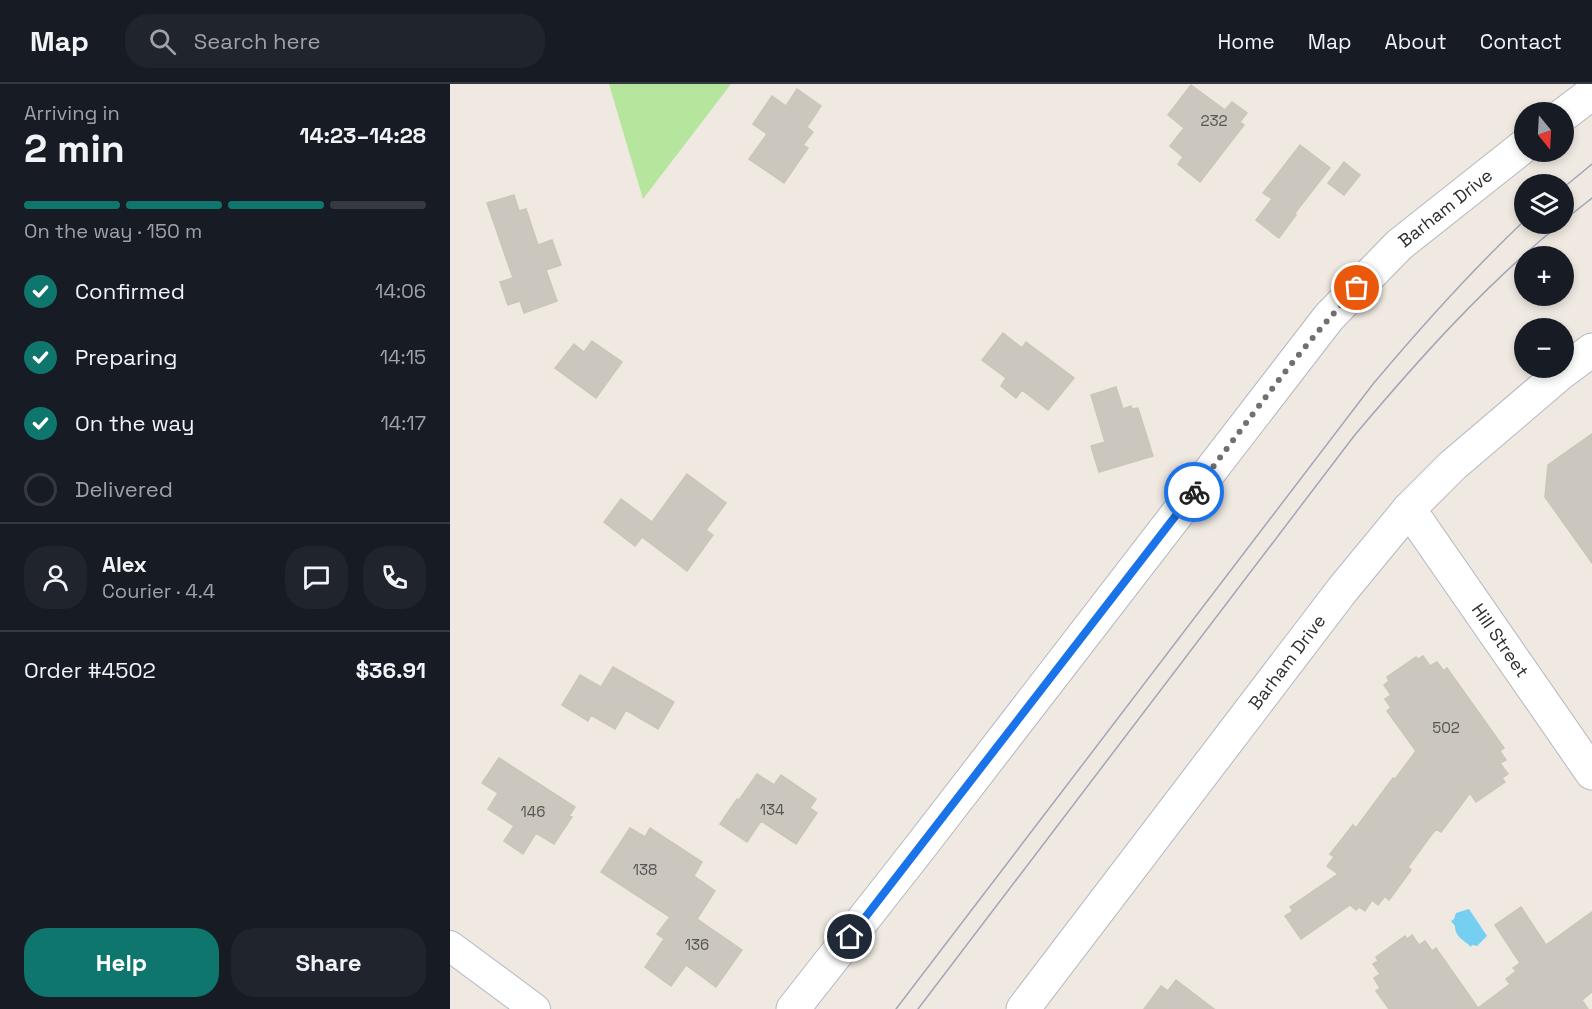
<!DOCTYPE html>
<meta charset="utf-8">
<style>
:root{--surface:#171b24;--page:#20242c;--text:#f1f3f6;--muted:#9ea1a6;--line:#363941;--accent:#0f766e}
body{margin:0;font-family:"Space Grotesk",sans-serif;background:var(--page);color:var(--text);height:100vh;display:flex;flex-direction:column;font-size:22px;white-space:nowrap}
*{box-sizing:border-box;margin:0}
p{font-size:20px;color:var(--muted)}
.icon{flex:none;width:33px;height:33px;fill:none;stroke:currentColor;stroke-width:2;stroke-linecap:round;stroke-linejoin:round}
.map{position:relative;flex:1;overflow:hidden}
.drawer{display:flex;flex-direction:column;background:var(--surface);width:450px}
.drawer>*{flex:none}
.needle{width:39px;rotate:162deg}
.buttons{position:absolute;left:1064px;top:18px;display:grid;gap:12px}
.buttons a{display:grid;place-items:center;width:60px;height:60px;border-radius:50%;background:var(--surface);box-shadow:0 3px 9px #0003;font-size:30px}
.pin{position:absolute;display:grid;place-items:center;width:51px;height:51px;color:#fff;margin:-26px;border:3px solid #fff;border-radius:50%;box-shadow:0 2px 6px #0007}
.courier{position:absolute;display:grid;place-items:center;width:60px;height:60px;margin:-30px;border:4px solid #1a73e8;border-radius:50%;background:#fff;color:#222;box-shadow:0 2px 8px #0007}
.overview em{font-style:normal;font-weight:700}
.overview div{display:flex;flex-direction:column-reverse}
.overview{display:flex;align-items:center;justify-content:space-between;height:102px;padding:0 24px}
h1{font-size:39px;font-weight:700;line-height:45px}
.bar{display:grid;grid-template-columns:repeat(4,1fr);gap:9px 6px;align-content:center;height:72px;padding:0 24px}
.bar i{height:8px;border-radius:4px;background:var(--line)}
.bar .on{background:var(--accent)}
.bar p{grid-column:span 4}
.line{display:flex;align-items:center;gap:15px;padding:0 24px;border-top:2px solid var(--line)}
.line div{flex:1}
.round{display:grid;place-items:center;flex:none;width:63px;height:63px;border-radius:24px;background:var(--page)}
ol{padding:0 24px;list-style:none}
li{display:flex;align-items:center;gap:18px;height:66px}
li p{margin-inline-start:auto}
li .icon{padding:6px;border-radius:50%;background:var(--accent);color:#fff;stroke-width:4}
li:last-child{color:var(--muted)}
li i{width:33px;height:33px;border:3px solid var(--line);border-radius:50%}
.button{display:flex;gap:12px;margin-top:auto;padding:12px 24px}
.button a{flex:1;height:69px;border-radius:24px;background:var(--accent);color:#fff;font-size:24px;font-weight:700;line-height:69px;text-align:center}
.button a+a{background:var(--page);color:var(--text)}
header{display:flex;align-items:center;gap:36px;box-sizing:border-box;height:84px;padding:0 30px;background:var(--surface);border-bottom:2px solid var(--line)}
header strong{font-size:28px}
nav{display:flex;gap:33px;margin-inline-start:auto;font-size:21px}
.search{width:420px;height:54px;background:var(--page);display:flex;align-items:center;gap:15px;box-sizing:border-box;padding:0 21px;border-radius:24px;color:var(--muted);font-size:22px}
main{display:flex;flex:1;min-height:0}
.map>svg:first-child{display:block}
.green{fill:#b6e59e}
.water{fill:#75cff0}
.building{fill:#cbc7bf;stroke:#cbc5ba;stroke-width:1.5}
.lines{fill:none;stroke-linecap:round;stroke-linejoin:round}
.minor-casing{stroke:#b4b7c1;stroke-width:32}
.tertiary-casing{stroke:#b4b7c1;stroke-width:35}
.secondary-casing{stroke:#b4b7c1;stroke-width:35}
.minor{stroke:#fff;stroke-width:30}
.tertiary{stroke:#fff;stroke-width:33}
.secondary{stroke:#fff;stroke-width:33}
.tram{stroke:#a3a6b8;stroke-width:1.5}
.done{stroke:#726f6d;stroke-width:6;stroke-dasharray:0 10.8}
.route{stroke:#1a73e8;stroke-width:8}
.labels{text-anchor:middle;stroke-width:4.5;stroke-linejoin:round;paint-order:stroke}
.number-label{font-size:15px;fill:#555452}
.street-label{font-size:18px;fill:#2e2e2e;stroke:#fff}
</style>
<header>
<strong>Map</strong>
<div class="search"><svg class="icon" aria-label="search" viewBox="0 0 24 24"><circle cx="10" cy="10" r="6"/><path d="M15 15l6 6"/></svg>Search here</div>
<nav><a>Home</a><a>Map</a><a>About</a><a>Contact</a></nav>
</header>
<main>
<section class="drawer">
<div class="overview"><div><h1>2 min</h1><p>Arriving in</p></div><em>14:23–14:28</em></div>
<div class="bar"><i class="on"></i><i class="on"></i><i class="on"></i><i></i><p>On the way · 150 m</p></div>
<ol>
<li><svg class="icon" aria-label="check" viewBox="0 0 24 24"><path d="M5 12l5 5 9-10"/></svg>Confirmed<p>14:06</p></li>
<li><svg class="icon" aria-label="check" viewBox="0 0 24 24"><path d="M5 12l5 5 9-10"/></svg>Preparing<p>14:15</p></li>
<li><svg class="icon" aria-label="check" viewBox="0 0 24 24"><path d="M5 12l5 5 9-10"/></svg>On the way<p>14:17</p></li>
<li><i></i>Delivered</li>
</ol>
<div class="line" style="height:108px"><a class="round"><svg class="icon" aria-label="person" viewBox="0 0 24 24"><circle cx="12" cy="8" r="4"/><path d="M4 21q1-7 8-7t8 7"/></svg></a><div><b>Alex</b><p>Courier · 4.4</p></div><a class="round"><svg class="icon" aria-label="chat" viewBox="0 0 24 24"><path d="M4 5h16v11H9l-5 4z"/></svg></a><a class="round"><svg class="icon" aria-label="phone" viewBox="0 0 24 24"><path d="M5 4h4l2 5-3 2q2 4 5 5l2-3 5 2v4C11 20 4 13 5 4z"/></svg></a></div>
<div class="line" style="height:78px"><div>Order #4502</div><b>$36.91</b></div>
<div class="button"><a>Help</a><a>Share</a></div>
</section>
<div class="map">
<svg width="1142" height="925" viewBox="0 0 1142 925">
<rect width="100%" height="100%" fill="#efe9e1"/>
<path class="green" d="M159,0H281L193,115Z"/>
<path class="water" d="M1019,825L1037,852L1027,862L1022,861L1021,863C1015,856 1005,854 1005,842L1001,837L1004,835L1006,829Z"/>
<path class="building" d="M741,1L775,26L782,18L797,29L790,38L794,41L750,98L728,80L733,73L720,62L734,44L718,31Z
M347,5L371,22L357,43L363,48L353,61L358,64L334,99L299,75L317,50L303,40L322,12L336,22Z
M850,61L880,84L845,129L846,131L829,154L806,136L822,115L813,109Z
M894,78L910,91L894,111L878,99Z
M64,111L69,127L76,125L88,161L102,156L111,181L96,186L107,217L74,229L70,217L58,221L50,198L63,194L37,119Z
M553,249L572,264L576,258L624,294L598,326L572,306L566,314L551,302L556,294L532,276Z
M142,257L172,278L146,314L105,284L124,260L134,268Z
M666,303L673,325L681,322L682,325L688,324L703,372L649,388L641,362L655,358L641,311Z
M1142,350V479L1095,413L1098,381Z
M237,390L276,419L256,446L263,451L237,487L192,453L185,462L154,438L171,415L202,438Z
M973,572L980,582L987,578L994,587L997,584L1054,664L1050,667L1056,676L1050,679L1058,690L1052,694L1055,698L1026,718L1020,709L991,748L986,745L979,754L958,783L961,786L939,816L935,812L928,821L922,816L915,827L909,823L906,826L900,821L851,855L835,832L843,827L840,823L888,790L877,782L884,773L880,770L903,741L906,744L943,694L945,695L966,667L937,627L941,624L935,615L941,611L934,601L939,597L937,593L966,573L968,575Z
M163,583L224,618L208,645L176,626L165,645L141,631L138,637L112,621L130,591L151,603Z
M49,674L125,723L119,732L122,733L104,760L86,749L73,770L54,757L64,742L38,725L48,709L32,699Z
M307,690L324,701L331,691L366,715L360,724L367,729L346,760L311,737L297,758L270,740L287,715L289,716Z
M180,744L195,753L200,744L252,778L244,792L265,807L247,835L292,866L266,903L236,881L221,902L195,883L214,855L207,850L220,833L151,788Z
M1071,823L1096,861L1142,828V908L1132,916L1138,925H939L926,907L930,904L924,894L930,890L923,880L928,877L926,873L955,852L957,855L962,851L969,861L975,857L982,867L986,864L1028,924L1060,900L1056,895L1066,887L1063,884L1070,879L1045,841Z
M726,896L764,925H694L711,902L718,907Z"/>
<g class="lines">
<g class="minor-casing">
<path id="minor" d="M0,862L85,925"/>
</g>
<g class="tertiary-casing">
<g id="tertiary">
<path d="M1113,31L1142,9"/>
<path id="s1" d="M959,425L1142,689"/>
<path id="s2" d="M343,925L471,762L879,233L949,161L1074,62"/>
</g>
</g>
<g class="secondary-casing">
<g id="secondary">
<path id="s3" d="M573,925L893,505L959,425L1002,382L1111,289L1142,266"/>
</g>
</g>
<use href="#minor" class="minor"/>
<use href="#tertiary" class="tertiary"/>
<use href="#secondary" class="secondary"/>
<path class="tram" d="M1113,104L1142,80
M1113,137L1142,114
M446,925L923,300C971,243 1020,188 1074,137
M468,925L904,352C968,276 1033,203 1110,140"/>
</g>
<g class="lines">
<path class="done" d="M744,408C797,339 847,267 907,204"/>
<path class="route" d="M400,853L744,408"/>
</g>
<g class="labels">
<g class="number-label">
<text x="764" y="42">232</text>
<text x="996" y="649">502</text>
<text x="322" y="731">134</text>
<text x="83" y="733">146</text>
<text x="195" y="791">138</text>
<text x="247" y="866">136</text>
</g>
<g class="street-label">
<text dy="6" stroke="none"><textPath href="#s2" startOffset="1035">Barham Drive</textPath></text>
<text dy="6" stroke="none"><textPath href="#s1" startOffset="160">Hill Street</textPath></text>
<text dy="6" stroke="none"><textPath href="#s3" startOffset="436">Barham Drive</textPath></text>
</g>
</g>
</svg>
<div class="buttons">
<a><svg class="needle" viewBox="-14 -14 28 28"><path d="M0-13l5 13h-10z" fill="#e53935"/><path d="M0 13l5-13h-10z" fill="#9ea1a6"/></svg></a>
<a><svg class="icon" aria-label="layers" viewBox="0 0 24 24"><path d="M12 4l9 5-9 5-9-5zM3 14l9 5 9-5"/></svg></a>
<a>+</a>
<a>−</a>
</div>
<div class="pin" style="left:907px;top:204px;background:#ea580c"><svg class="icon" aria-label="bag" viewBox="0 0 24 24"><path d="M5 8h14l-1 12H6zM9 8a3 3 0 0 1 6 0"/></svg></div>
<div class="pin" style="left:400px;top:853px;background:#1f2937"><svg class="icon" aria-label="home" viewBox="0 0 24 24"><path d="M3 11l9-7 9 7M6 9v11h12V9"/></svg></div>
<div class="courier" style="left:744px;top:408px"><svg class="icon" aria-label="bike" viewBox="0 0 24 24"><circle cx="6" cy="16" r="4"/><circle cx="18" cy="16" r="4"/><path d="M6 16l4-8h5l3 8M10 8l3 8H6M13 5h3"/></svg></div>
</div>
</main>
